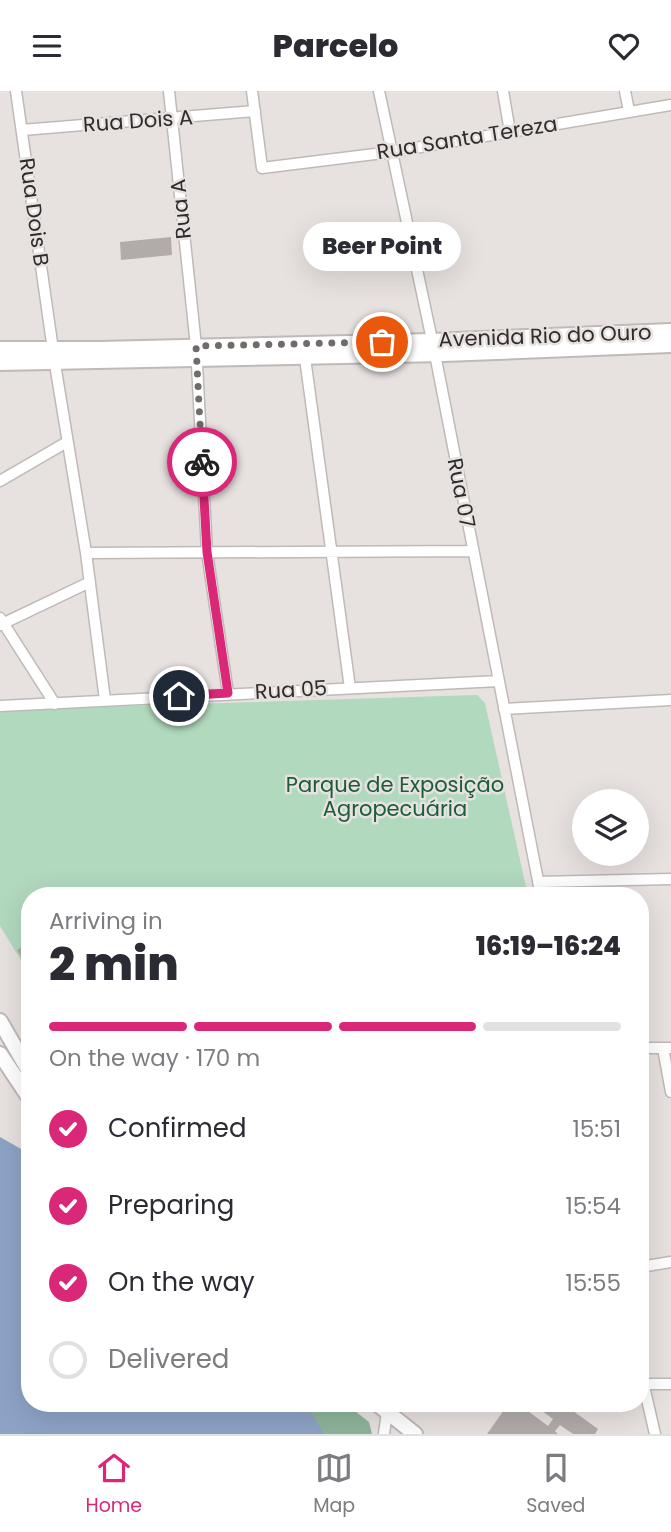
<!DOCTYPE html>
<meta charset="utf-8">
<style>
:root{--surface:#fff;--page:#f7f7f7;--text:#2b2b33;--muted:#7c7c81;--line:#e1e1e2;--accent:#db2777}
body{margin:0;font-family:Poppins,sans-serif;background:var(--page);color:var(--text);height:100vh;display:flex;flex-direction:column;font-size:26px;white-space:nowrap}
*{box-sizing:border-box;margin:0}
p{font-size:23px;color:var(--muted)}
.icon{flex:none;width:38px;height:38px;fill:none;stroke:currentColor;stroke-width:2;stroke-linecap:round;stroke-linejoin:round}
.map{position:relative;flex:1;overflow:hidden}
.sheet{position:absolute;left:21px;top:796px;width:628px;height:525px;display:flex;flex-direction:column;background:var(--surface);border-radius:28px;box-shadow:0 7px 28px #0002}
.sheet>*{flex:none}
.controls{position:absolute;left:572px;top:698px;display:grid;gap:14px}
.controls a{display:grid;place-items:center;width:77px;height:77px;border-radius:50%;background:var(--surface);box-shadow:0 7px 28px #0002;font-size:35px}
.pin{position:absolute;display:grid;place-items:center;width:60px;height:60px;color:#fff;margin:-30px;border:4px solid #fff;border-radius:50%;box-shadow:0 2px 7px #0007}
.courier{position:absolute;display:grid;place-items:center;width:70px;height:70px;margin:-35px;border:5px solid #db2777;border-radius:50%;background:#fff;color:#222;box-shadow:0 2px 9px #0007}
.bubble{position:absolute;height:49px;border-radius:24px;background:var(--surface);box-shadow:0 7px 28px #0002;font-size:23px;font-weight:800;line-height:49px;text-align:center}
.head em{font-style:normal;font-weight:800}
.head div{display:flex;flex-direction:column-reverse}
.head{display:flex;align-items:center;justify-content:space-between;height:119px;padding:0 28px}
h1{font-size:46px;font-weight:800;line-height:52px}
.bar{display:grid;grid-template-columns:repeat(4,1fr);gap:10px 7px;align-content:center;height:84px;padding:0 28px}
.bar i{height:9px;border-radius:5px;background:var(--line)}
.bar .selected{background:var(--accent)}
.bar p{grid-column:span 4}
ol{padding:0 28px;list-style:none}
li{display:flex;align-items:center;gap:21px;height:77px}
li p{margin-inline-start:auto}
li .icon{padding:7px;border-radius:50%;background:var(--accent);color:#fff;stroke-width:4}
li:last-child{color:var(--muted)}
li i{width:38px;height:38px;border:4px solid var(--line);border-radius:50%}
header{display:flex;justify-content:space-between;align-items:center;height:91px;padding:0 28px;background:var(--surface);font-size:32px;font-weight:800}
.dock{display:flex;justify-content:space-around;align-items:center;height:98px;border-top:2px solid var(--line);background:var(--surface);font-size:19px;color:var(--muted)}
.dock a{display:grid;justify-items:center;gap:4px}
.dock .selected{color:var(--accent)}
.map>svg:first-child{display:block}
.green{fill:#b1d9be}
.forest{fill:#8db59b}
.water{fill:#8da3c6}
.building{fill:#b1acaa}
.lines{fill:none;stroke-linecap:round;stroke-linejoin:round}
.street-casing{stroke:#bfbab8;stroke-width:13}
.secondary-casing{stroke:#bfbab8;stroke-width:18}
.street{stroke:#fff;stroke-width:10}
.secondary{stroke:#fff;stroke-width:14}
.done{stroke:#6f6c6b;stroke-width:7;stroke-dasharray:0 12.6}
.route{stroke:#db2777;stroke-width:9}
.labels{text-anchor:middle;stroke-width:5;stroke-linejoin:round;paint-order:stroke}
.street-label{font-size:21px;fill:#2f2d2c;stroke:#e7e1df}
.park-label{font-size:21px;fill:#1b5d3a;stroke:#e7e1df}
</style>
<header><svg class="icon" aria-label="menu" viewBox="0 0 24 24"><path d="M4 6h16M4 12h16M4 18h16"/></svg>Parcelo<svg class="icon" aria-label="heart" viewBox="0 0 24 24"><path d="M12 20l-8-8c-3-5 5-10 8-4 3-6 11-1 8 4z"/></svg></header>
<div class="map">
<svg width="671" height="1343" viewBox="0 0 671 1343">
<rect width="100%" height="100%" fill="#e7e1df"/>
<path class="green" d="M477,604L485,612L528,805H30V884L0,835V619Z"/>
<path class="forest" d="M300,1313H346L369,1331L372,1343H313Z"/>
<path class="water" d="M0,1046L30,1063V1312L306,1313L324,1343H0Z"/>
<path class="building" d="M171,146L172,164L121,169L120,151Z
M30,851V879L17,859Z
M509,1312H517L548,1335L553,1328L531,1312H562L598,1338L595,1343H573L560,1334L555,1340L558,1343H487Z"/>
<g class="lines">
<g class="street-casing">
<path id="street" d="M16,0L55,273L86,462L105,609
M169,0L196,255L207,461L228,602
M252,0L262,77L391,61L671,14
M379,0L435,263L541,805
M503,0L510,41
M625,0L629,20
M22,39L255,20
M305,267L350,597
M0,390L67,351
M86,462L473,460
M0,527L55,613
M0,534L90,491
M0,615L499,590
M504,618L671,609
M538,791L671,788
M640,957H671
M663,957L671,1001
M640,1176L671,1171
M640,1278L655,1343
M644,1293H671
M384,1343L387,1321"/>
</g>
<g class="secondary-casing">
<path id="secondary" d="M0,258H100L432,250L671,240
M0,272L444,263L671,254
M0,930L30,982
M0,963L30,1008
M376,1312L415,1343"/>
</g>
<use href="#street" class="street"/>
<use href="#secondary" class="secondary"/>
</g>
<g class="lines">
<path class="done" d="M202,371L196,255L382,251"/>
<path class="route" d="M179,605L228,602L207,461L202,371"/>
</g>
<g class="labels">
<g class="street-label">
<text transform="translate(138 30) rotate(-4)" y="7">Rua Dois A</text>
<text transform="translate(467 47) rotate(-9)" y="7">Rua Santa Tereza</text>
<text transform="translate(181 118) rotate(-96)" y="7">Rua A</text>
<text transform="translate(34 121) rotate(82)" y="7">Rua Dois B</text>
<text transform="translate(545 245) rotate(-2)" y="7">Avenida Rio do Ouro</text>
<text transform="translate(461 402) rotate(79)" y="7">Rua 07</text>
<text transform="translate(291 599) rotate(-3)" y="7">Rua 05</text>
</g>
<g class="park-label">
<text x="395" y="701">Parque de Exposição<tspan x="395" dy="24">Agropecuária</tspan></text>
</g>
</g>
</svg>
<div class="controls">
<a><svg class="icon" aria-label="layers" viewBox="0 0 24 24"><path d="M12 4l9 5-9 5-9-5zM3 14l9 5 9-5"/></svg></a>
</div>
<div class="pin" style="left:382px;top:251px;background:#ea580c"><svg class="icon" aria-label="bag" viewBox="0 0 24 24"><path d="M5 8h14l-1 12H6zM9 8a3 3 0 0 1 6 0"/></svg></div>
<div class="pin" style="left:179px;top:605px;background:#1f2937"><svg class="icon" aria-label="home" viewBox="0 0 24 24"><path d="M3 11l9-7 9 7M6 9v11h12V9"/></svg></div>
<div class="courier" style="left:202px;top:371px"><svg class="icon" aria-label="bike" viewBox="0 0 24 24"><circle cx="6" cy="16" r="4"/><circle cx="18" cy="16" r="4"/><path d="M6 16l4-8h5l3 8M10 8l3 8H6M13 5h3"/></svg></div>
<div class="bubble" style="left:303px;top:131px;width:158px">Beer Point</div>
<section class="sheet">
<div class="head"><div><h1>2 min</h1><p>Arriving in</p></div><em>16:19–16:24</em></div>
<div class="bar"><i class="selected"></i><i class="selected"></i><i class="selected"></i><i></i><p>On the way · 170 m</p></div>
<ol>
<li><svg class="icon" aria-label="check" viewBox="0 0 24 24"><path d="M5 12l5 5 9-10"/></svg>Confirmed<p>15:51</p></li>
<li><svg class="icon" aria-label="check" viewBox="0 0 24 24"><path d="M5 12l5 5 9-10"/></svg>Preparing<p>15:54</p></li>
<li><svg class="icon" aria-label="check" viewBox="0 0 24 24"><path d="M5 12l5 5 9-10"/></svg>On the way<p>15:55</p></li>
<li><i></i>Delivered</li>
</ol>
</section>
</div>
<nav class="dock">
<a class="selected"><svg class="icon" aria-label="home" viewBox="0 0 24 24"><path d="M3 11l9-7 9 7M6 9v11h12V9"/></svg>Home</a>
<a><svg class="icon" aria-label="map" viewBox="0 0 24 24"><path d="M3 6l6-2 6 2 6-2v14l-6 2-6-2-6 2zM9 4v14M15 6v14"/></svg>Map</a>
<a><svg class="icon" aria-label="saved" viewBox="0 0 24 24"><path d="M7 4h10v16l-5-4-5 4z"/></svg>Saved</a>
</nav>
